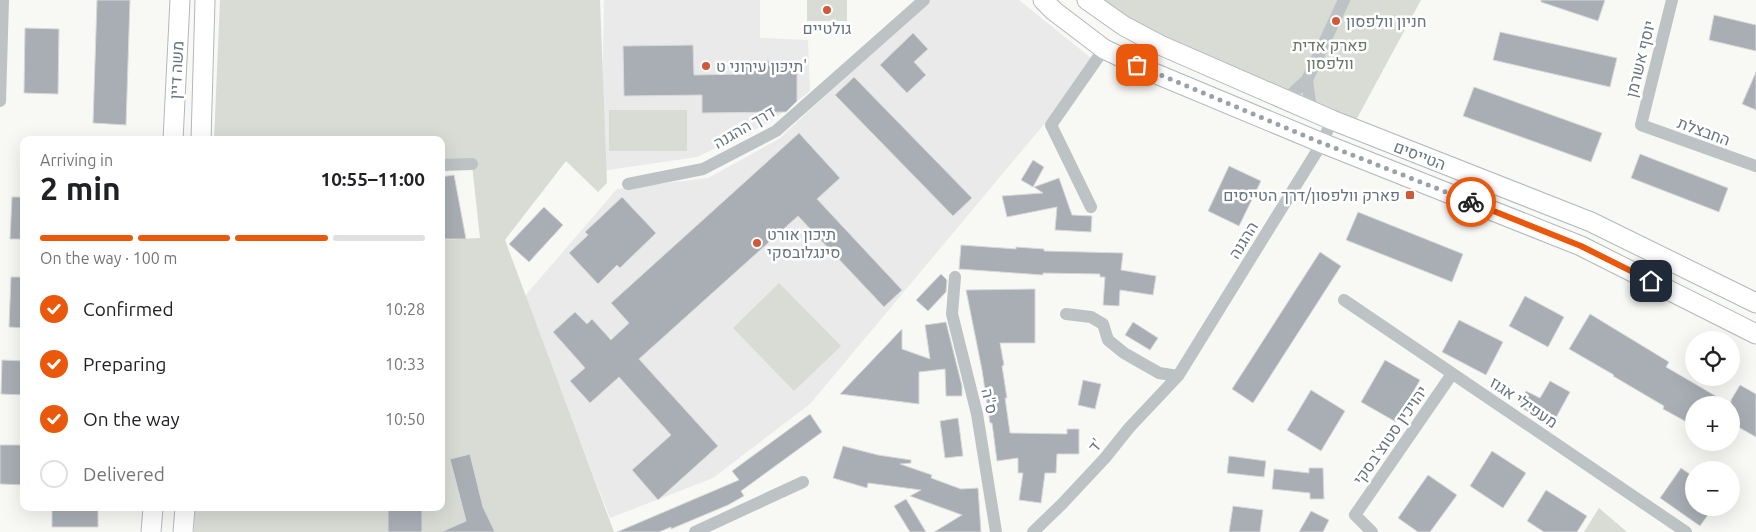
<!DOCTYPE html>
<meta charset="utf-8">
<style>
:root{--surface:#fff;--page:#f6f6f6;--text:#202124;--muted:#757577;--line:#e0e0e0;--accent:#ea580c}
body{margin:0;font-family:Ubuntu,Heebo,sans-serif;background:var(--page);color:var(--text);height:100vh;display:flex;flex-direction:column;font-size:19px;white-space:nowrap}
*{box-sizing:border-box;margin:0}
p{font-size:16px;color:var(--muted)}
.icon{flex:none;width:28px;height:28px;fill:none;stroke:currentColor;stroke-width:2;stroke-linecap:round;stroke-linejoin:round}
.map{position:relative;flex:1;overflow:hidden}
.details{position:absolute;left:20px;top:136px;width:425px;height:375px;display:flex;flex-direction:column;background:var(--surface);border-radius:10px;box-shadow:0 5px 20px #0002}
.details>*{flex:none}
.controls{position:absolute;left:1685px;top:331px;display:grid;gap:10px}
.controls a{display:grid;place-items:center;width:55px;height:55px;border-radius:50%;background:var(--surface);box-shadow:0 5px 20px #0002;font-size:25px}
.pin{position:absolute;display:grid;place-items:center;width:42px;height:42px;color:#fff;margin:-21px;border-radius:10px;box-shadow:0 2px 8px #0006}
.courier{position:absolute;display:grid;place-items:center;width:50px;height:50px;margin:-25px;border:4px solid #ea580c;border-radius:50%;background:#fff;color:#222;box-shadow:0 1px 6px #0007}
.summary em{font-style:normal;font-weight:600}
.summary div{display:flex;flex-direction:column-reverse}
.summary{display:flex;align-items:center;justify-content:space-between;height:85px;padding:0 20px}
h1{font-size:32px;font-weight:600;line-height:38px}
.bar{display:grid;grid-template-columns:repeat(4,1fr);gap:8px 5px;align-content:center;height:60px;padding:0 20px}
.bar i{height:6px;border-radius:4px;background:var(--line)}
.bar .current{background:var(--accent)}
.bar p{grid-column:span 4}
ol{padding:0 20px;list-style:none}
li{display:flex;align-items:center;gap:15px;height:55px}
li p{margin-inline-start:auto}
li .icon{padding:5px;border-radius:50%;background:var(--accent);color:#fff;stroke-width:4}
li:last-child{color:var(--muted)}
li i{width:28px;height:28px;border:2px solid var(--line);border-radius:50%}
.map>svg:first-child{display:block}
.built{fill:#e9eae9}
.green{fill:#d8dcd5}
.building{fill:#a8aeb4;stroke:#d9d9d8}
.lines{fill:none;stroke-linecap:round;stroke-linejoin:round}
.secondary-casing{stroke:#b2b8bc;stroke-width:21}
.street{stroke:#bdc2c5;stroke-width:12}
.secondary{stroke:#fff;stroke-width:19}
.done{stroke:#99a2a8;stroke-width:5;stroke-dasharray:0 9}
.route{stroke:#ea580c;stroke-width:6}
.poi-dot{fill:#d3583a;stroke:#fff;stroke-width:2}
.labels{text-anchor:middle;stroke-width:5;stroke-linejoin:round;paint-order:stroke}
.poi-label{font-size:16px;fill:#66747e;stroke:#fff;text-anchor:start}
.park-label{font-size:16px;fill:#687664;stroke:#fff}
.street-label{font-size:16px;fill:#66747e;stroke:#fff}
</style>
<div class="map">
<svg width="1756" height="532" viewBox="0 0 1756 532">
<rect width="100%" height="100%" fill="#f8f8f5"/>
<path class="built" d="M604,0H760V38L808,40L810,91L770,122L697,157L601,171Z
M927,0H1019L1096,62L810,404L713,478L610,518L524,297L617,189L708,178L779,139Z"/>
<path class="green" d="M220,0H600L607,183L598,192L566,161L505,240L614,532H194L195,508H441V240L480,238L472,165H441V140H214Z
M807,0H847V21H807Z
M1096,0H1421L1355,122L1123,21Z
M609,110H687V151H609Z
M779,283L841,346L794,391L733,328Z
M1599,508L1627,532H1584Z"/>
<path class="building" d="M97,0H130L126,125L93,123Z
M1541,0H1605L1598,21L1541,2Z
M1714,15L1756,25V51L1709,40Z
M25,28L59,29L58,94L24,93Z
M1500,32L1617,58L1610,87L1493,60Z
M913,33L928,49L914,62L926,75L907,93L880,65Z
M693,45L694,75L745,74V61H797V101L786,112L702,113V95L624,96L623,46Z
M1756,72V110L1742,104Z
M854,77L972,198L953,216L835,95Z
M1474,87L1602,133L1591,162L1463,116Z
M799,133L840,178L817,199L902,290L884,307L798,216L639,359L718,446L658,500L632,470L671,435L619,377L590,403L570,381L585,368L553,332L575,312L587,324L592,319L611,340L629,323L611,303Z
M1640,154L1728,188L1719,212L1631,178Z
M1033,160L1044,167L1033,187L1021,180Z
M1229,166L1261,181L1239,226L1208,211Z
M454,175L466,239H441V177Z
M1059,178L1072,215L1092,216L1091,232L1055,230L1057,207L1007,217L1002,196L1043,193L1034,187Z
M12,197H24V239H10Z
M622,197L656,233L620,268L617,265L598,284L569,253L588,235L585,232Z
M544,207L563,225L529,262L509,244Z
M1358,212L1463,254L1452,282L1346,240Z
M961,245L1016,249V247L1044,249V251L1123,253L1121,270L1156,276L1153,295L1120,290L1119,306L1103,305L1105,277H1100V274L1043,273V275L959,269Z
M1320,252L1341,266L1253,403L1232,389Z
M941,274L947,280L946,292L928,311L916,300Z
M11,277H24V328L9,327Z
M1035,289V343H1000L1004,365L1002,366L1007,398H1005L1010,433L1067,434V429H1079V454H1057L1056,473H1045L1041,503L1019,500L1023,473H1018V458L997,461L992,423H990L982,370L966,290Z
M1525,296L1564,317L1548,347L1509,326Z
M1590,314L1669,362L1666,367L1731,405V400L1740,385L1756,394V437L1731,423V405H1694V426L1663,409L1664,406L1613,376L1614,375L1569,349Z
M1459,320L1503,342L1486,375L1442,352Z
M946,322L962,386V396H946L945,369L919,372V404L840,394L902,329V349L930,359L925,325Z
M1133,322L1158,338L1150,350L1125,335Z
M2,360L24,361V395L1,394Z
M1385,360L1420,380L1396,422L1361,402Z
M1083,380L1101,384L1095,409L1078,405Z
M1550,381L1570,392L1552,425L1518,406L1526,391L1540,398Z
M1311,390L1345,411L1321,451L1287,430Z
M810,414L822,432L741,491L744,496L728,505L671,529V527L659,532H617L739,480L732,471Z
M958,418L963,456L945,458L940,421Z
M0,445H24V485L0,484Z
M843,446L878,455L911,460V463L900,464L932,475L931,478L961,489L978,488L981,532H934L962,515L910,496L921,490L868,483L867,488L833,478Z
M1492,451L1526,473L1503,508L1470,486Z
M470,454L483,507L495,532H441L466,521L450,459Z
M1229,456L1266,461L1264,477L1227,473Z
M1309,468H1323L1324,499H1310V493L1272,489L1274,469L1309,473Z
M1681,468L1694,477V508H1713L1700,526L1660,498Z
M1428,475L1457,495L1430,532H1418L1398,518Z
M1546,490L1587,516L1577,532H1544L1527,521Z
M906,499L926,532H910L894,506Z
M1233,506L1263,510L1260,532H1229Z
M52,508H98V527H52Z
M388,508H422V532H388Z
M1311,511L1329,520L1323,532H1299Z"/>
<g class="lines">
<g class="secondary-casing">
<path id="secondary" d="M1043,0L1054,11L1104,49L1154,73L1322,143L1581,246L1756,334
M1087,0L1124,26L1160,45L1332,120L1591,222L1756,303
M173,140L180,0
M201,140L205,0
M151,532L153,508
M183,532L185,508"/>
</g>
<path class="street" d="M1672,0L1641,125L1756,166
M1307,80L1311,110
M1286,99L1307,80L1344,0
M0,101L3,0
M441,165L472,164
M628,184L703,169L776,131L924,0
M1091,207L1051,125L1104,49
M955,277L952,314L977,414L996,532
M1344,300L1686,532
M1066,314L1091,317L1103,324L1108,340L1124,353L1159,373L1178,376
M695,532L803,482
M1033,532L1062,504L1105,458L1129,428L1178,376L1322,143L1332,120
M1372,532L1355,515L1452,374"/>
<use href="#secondary" class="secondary"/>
</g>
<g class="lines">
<path class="done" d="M1137,65L1322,143L1471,202"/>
<path class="route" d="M1471,202L1581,246L1651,281"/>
</g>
<g class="poi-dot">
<circle cx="827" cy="10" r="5"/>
<circle cx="1336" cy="21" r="5"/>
<circle cx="706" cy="66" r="5"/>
<rect x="1405" y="190" width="10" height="10" rx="2.5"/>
<circle cx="757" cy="243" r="5"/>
</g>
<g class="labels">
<g class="poi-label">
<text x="1346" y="27">חניון וולפסון</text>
<text x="827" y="34" text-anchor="middle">גולטיים</text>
<text x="716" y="72">תיכון עירוני ט'</text>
<text x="1400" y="201" text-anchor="end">פארק וולפסון/דרך הטייסים</text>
<text x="767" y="240">תיכון אורט<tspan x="767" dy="18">סינגלובסקי</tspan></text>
</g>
<g class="park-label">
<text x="1330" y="51">פארק אדית<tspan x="1330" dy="18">וולפסון</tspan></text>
</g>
<g class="street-label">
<text transform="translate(1640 59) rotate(-76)" y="6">יוסף אשרמן</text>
<text transform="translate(176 70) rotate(-87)" y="6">משה דיין</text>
<text transform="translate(744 127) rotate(-30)" y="6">דרך ההגנה</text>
<text transform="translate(1704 131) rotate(20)" y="6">החבצלת</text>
<text transform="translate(1420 155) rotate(21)" y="6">הטייסים</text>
<text transform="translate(1243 240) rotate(-58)" y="6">ההגנה</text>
<text transform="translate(990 401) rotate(77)" y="6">ס"ה</text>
<text transform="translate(1524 402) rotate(34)" y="6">מעפילי אגוז</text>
<text transform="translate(1390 435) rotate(-55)" y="6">יהויכין סטוצ'בסקי</text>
<text transform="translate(1095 445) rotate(-50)" y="6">ד'</text>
</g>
</g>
</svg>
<div class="controls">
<a><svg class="icon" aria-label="locate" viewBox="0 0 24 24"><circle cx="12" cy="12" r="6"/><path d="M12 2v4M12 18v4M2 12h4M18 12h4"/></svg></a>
<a>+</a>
<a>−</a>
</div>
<div class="pin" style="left:1137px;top:65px;background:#ea580c"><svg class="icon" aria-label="bag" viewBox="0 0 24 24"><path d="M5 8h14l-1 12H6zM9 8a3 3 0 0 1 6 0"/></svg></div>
<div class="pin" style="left:1651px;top:281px;background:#1f2937"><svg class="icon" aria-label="home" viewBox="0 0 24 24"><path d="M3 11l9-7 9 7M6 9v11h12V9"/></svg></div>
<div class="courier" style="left:1471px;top:202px"><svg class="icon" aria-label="bike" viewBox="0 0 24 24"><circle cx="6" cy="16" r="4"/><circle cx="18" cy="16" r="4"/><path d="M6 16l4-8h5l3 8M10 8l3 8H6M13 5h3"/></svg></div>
<section class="details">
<div class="summary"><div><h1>2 min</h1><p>Arriving in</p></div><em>10:55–11:00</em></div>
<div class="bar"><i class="current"></i><i class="current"></i><i class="current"></i><i></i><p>On the way · 100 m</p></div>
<ol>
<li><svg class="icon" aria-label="check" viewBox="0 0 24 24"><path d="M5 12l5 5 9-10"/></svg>Confirmed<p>10:28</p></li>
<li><svg class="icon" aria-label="check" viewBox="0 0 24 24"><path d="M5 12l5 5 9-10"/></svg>Preparing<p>10:33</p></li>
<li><svg class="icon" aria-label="check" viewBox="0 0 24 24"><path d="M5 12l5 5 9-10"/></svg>On the way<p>10:50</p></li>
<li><i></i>Delivered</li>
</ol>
</section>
</div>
